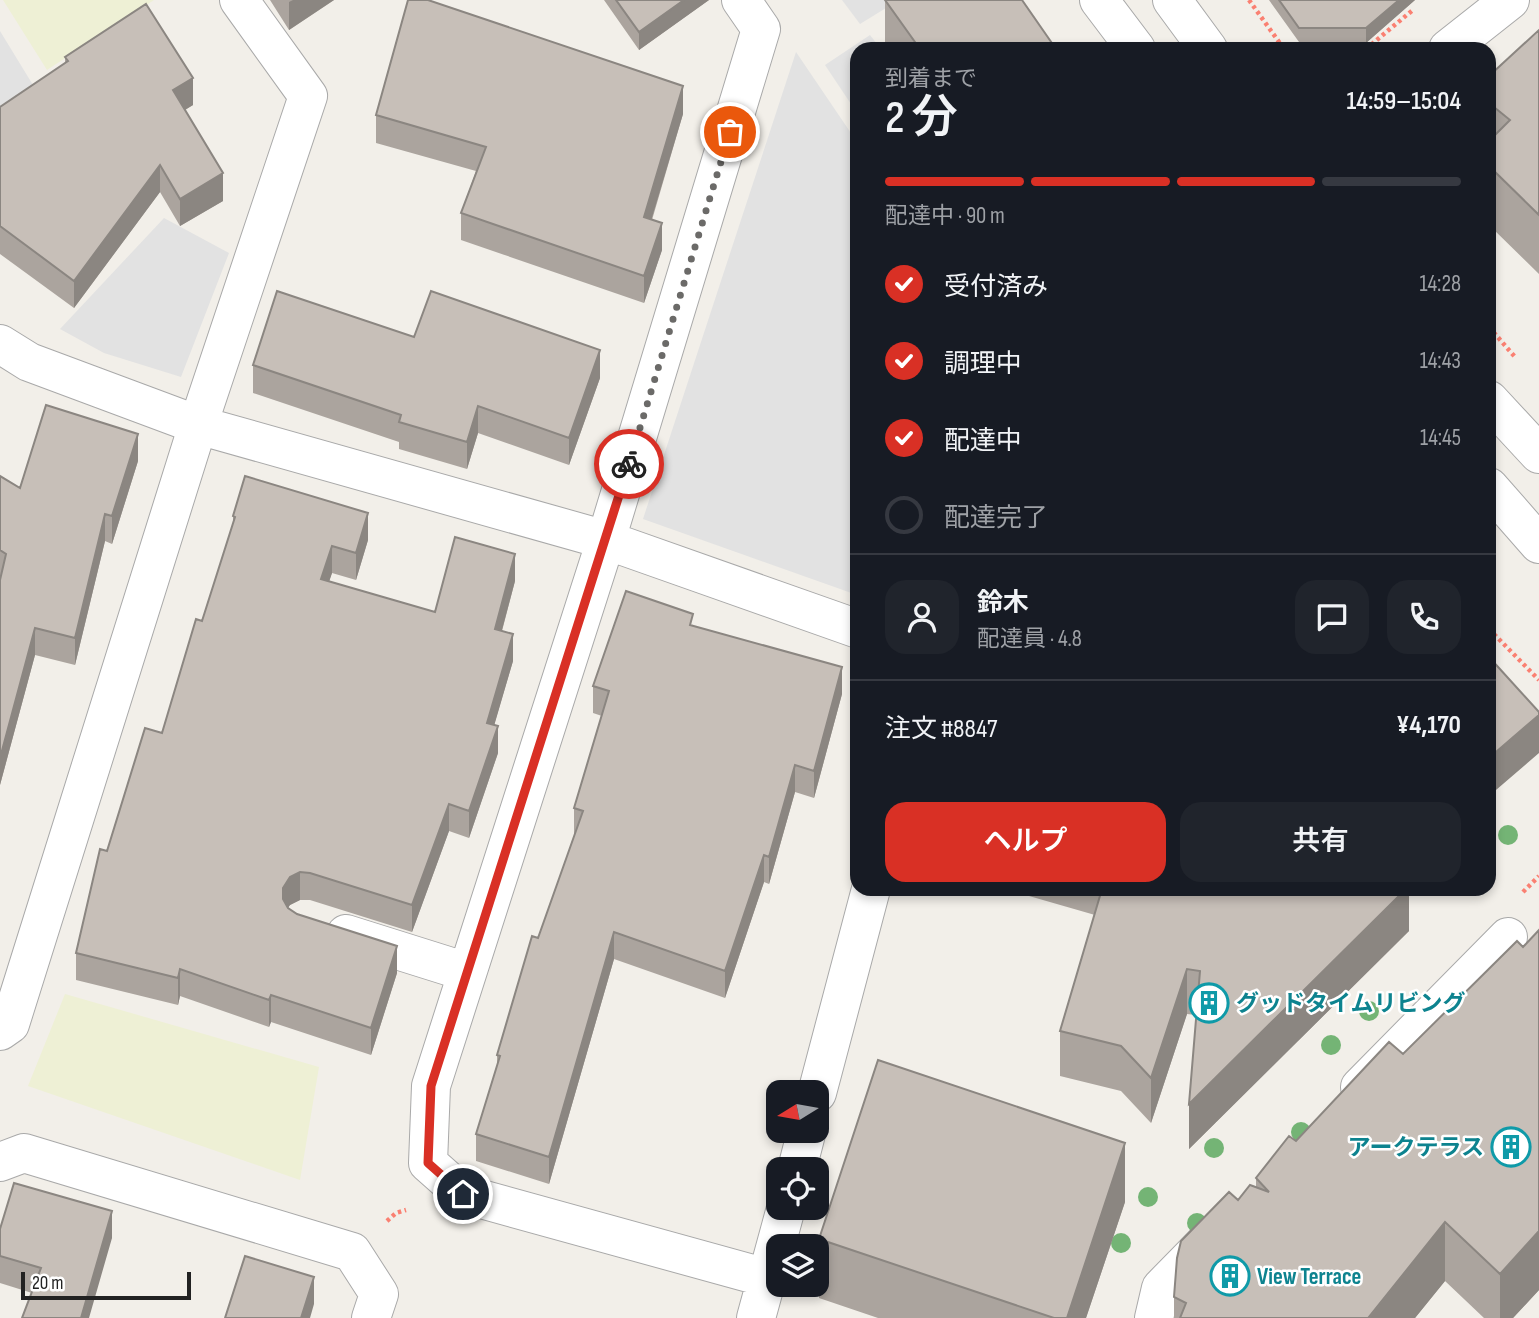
<!DOCTYPE html>
<html lang="ja">
<meta charset="utf-8">
<style>
:root{--surface:#171b24;--page:#20242c;--text:#f1f3f6;--muted:#9ea1a6;--line:#363941;--accent:#d93025}
body{margin:0;font-family:"Sofia Sans Condensed","Noto Sans JP",sans-serif;background:var(--page);color:var(--text);height:100vh;display:flex;flex-direction:column;font-size:26px;white-space:nowrap}
*{box-sizing:border-box;margin:0}
p{font-size:23px;color:var(--muted)}
.icon{flex:none;width:38px;height:38px;fill:none;stroke:currentColor;stroke-width:2;stroke-linecap:round;stroke-linejoin:round}
.map{position:relative;flex:1;overflow:hidden}
.drawer{position:absolute;left:850px;top:42px;width:646px;height:854px;display:flex;flex-direction:column;background:var(--surface);border-radius:21px;box-shadow:0 4px 10px #0003}
.drawer>*{flex:none}
.needle{width:46px;rotate:259deg}
.fabs{position:absolute;left:766px;top:1080px;display:grid;gap:14px}
.fabs a{display:grid;place-items:center;width:63px;height:63px;border-radius:14px;background:var(--surface);box-shadow:0 4px 10px #0003;font-size:35px}
.scale{position:absolute;left:21px;bottom:18px;width:170px;box-sizing:border-box;padding-left:7px;border:4px solid #222;border-top:0;font-size:19px;line-height:24px;white-space:nowrap;color:#222;-webkit-text-stroke:5px #fff;paint-order:stroke}
.pin{position:absolute;display:grid;place-items:center;width:60px;height:60px;color:#fff;margin:-30px;border:4px solid #fff;border-radius:50%;box-shadow:0 2px 7px #0007}
.courier{position:absolute;display:grid;place-items:center;width:70px;height:70px;margin:-35px;border:5px solid #d93025;border-radius:50%;background:#fff;color:#222;box-shadow:0 2px 9px #0007}
.headline em{font-style:normal;font-weight:600}
.headline div{display:flex;flex-direction:column-reverse}
.headline{display:flex;align-items:center;justify-content:space-between;height:119px;padding:0 35px}
h1{font-size:46px;font-weight:600;line-height:52px}
.bar{display:grid;grid-template-columns:repeat(4,1fr);gap:10px 7px;align-content:center;height:84px;padding:0 35px}
.bar i{height:9px;border-radius:5px;background:var(--line)}
.bar .selected{background:var(--accent)}
.bar p{grid-column:span 4}
.line{display:flex;align-items:center;gap:18px;padding:0 35px;border-top:2px solid var(--line)}
.line div{flex:1}
.round{display:grid;place-items:center;flex:none;width:74px;height:74px;border-radius:21px;background:var(--page)}
ol{padding:0 35px;list-style:none}
li{display:flex;align-items:center;gap:21px;height:77px}
li p{margin-inline-start:auto}
li .icon{padding:7px;border-radius:50%;background:var(--accent);color:#fff;stroke-width:4}
li:last-child{color:var(--muted)}
li i{width:38px;height:38px;border:4px solid var(--line);border-radius:50%}
.primary-button{display:flex;gap:14px;margin-top:auto;padding:14px 35px}
.primary-button a{flex:1;height:80px;border-radius:21px;background:var(--accent);color:#fff;font-size:28px;font-weight:600;line-height:80px;text-align:center}
.primary-button a+a{background:var(--page);color:var(--text)}
.map>svg:first-child{display:block}
.farmland{fill:#eef0d5}
.parking{fill:#e2e2e2}
.lines{fill:none;stroke-linecap:round;stroke-linejoin:round}
.minor-casing{stroke:#a9a9a9;stroke-width:40}
.path{stroke:#fa8072;stroke-width:4.5;stroke-dasharray:3.5 3.5;stroke-linecap:butt}
.minor{stroke:#fff;stroke-width:38}
.tree{fill:#74b475}
.wall{fill:#aba49e}
.shaded-wall{fill:#8b8681}
.building{fill:#c7bfb8;stroke:#8b8681;stroke-width:2}
.done{stroke:#6b6a68;stroke-width:7;stroke-dasharray:0 12.6}
.route{stroke:#d93025;stroke-width:9}
.labels{text-anchor:middle;stroke-width:5;stroke-linejoin:round;paint-order:stroke}
.culture-label{font-size:23px;font-weight:bold;fill:#0d838f;stroke:#fff;text-anchor:start}
</style>
<div class="map">
<svg width="1539" height="1318" viewBox="0 0 1539 1318">
<rect width="100%" height="100%" fill="#f2efe9"/>
<path class="farmland" d="M3,0H154L47,70Z
M65,994L319,1067L300,1180L28,1086Z"/>
<path class="parking" d="M842,0H899L860,24Z
M0,31L33,85L0,106Z
M870,35L881,49H858L857,113L825,65Z
M796,52L857,142V595L643,519Z
M164,218L229,253L181,377L104,353L60,329Z"/>
<g class="lines">
<g class="minor-casing">
<path id="minor" d="M741,0L761,29L606,540L431,1086L428,1163L463,1194L767,1278
M1099,0L1136,49
M1172,0L1208,49
M1448,49L1510,0
M0,344L29,362L198,425L606,540L858,629
M1489,400L1539,454
M1489,487L1539,544
M346,934L467,972
M0,1031L10,1024L198,425L308,96L239,0
M1360,1087L1508,937
M817,1093L871,889
M0,1162L24,1153L352,1252L379,1294L371,1318
M797,1169L807,1130
M756,1318L786,1208
M1154,1318L1161,1288L1211,1237"/>
</g>
<path class="path" d="M1249,0L1284,49
M1366,49L1414,9
M1489,327L1515,357
M1489,629L1539,680
M1523,892L1539,876
M387,1221L396,1213L406,1210"/>
<use href="#minor" class="minor"/>
</g>
<g class="tree">
<circle cx="1508" cy="835" r="10"/>
<circle cx="1369" cy="1011" r="10"/>
<circle cx="1331" cy="1045" r="10"/>
<circle cx="1301" cy="1132" r="10"/>
<circle cx="1214" cy="1148" r="10"/>
<circle cx="1148" cy="1197" r="10"/>
<circle cx="1197" cy="1223" r="10"/>
<circle cx="1121" cy="1243" r="10"/>
</g>
<path class="wall" d="M270,0H334L289,30Z
M604,0H709L639,50Z
M885,0L1056,49H886L885,47Z
M1269,0H1415L1366,43L1299,42Z
M1539,30V274L1489,225V76Z
M65,57L193,105L185,110L223,201L180,226L160,192L74,308L0,254V107L65,63Z
M683,114L652,220L662,250L644,303L461,240V213L476,171L376,143V115Z
M414,337L600,378L569,465L478,433L467,469L399,449V442L253,393V365Z
M138,461L112,544L105,541L75,665L35,655L0,785V476L20,488Z
M233,516L368,540L356,580L332,573L329,581L435,612L515,581L502,631L513,661L494,725L498,753L469,838L449,831L412,932L310,900H300L290,905L287,908L397,973L371,1055L271,1022L269,1027L180,996L178,1005L76,980V953L107,851L162,733L202,621L233,525Z
M693,626L842,694L814,798L795,792L769,884L764,882L725,998L614,959L549,1184L476,1161V1134L497,1069V1055L574,836V808L602,716L593,713V686Z
M1005,889H1409V931L1189,1149L1196,1015L1187,1014L1151,1123L1121,1091L1060,1076V1031L1095,915Z
M1539,930V1290L1513,1318H1484L1445,1281L1415,1318H1174V1297L1238,1200L1256,1187V1178L1296,1141L1403,1054L1523,947Z
M1125,1202L1086,1318H878L819,1298V1239Z
M0,1229L112,1238L32,1293L0,1283Z"/>
<path class="shaded-wall" d="M293,0H334L289,30V2Z
M684,0H709L639,50V32Z
M1399,0H1415L1366,43V28Z
M193,78V105L173,117V90Z
M683,86V114L644,244V217Z
M160,165V192L74,308V281Z
M223,173V201L180,226V199Z
M662,223V250L644,303V276Z
M600,350V378L569,465V438Z
M478,406V433L467,469V442Z
M138,434V461L112,544V516Z
M368,513V540L356,580V553Z
M105,514V541L75,665V638Z
M332,546V573L321,606V579Z
M515,554V581L495,656V629Z
M35,628V655L0,785V758Z
M513,634V661L487,750V723Z
M842,667V694L814,798V771Z
M1539,715V753L1489,796V758Z
M498,726V753L469,838V811Z
M795,765V792L769,884V857Z
M449,804V831L412,932V905Z
M764,855V882L725,998V971Z
M300,872V900L290,905L283,915V888L290,877Z
M1406,889H1409V931L1189,1149V1104Z
M614,932V959L549,1184V1157Z
M397,946V973L371,1055V1028Z
M180,969V996L178,1005V978Z
M1187,969V1014L1151,1123V1078Z
M271,995V1022L269,1027V1000Z
M1125,1143V1202L1086,1318H1067Z
M112,1211V1238L89,1318H81Z
M1445,1222V1281L1415,1318H1369Z
M1539,1231V1290L1513,1318H1500V1274Z
M314,1277V1304L310,1318H301Z"/>
<path class="building" d="M408,0H428L683,86L644,217L662,223L644,276L461,213L486,147L376,115Z
M616,0H684L639,32Z
M885,0H1022L1056,49H920Z
M1279,0H1399L1366,28H1299Z
M146,4L193,78L173,90L223,173L180,199L160,165L74,281L0,226V107L68,61L65,57Z
M1539,30V215L1489,166V141L1510,120L1489,103V76Z
M277,291L414,337L431,291L600,350L569,438L478,406L467,442L399,422L401,415L253,365Z
M46,405L138,434L112,516L105,514L75,638L35,628L0,758V580L6,554L0,550V476L20,488Z
M245,476L368,513L356,553L332,546L321,579L435,612L455,537L515,554L495,629L513,634L487,723L498,726L469,811L449,804L412,905L310,873L300,872L290,877L283,888V899L288,908L297,914L397,946L371,1028L271,995L269,1000L180,969L178,978L76,953L100,849L107,851L145,728L162,733L196,619L202,621L235,517L233,516Z
M626,591L693,614L690,625L842,667L814,771L795,765L769,857L764,855L725,971L614,932L549,1157L476,1134L500,1056L497,1055L532,936L538,938L583,811L574,808L609,691L593,686Z
M1489,657L1539,712V715L1489,758Z
M1102,889H1406L1189,1104L1200,971L1187,969L1151,1078L1121,1046L1060,1031Z
M1539,930V1231L1500,1274L1445,1222L1369,1317L1371,1318H1180L1186,1303L1174,1297L1177,1258L1181,1241L1229,1192L1238,1200L1250,1185L1269,1192L1256,1178L1289,1136L1296,1141L1389,1042L1403,1054L1517,941L1523,947Z
M878,1060L1125,1143L1067,1318H1054L819,1239Z
M14,1183L112,1211L81,1318H22L41,1268L0,1256V1229Z
M245,1256L314,1277L301,1318H225Z"/>
<g class="lines">
<path class="done" d="M629,464L730,132"/>
<path class="route" d="M463,1194L428,1163L431,1086L629,464"/>
</g>
<defs>
<g id="building-ring" transform="scale(2.0125)"><circle r="9.5" fill="#fff" stroke="#0f9aa8" stroke-width="1.5"/><path d="M-4-6H4V6H1V3H-1V6H-4ZM-2.5-4.3h1.7v1.8h-1.7ZM.8-4.3h1.7v1.8H.8ZM-2.5-1h1.7V.8h-1.7ZM.8-1h1.7V.8H.8Z" fill="#0f9aa8"/></g>
</defs>
<g fill-rule="evenodd">
<use href="#building-ring" x="1209" y="1003"/>
<use href="#building-ring" x="1511" y="1147"/>
<use href="#building-ring" x="1230" y="1276"/>
</g>
<g class="labels">
<g class="culture-label">
<text x="1236" y="1011">グッドタイムリビング</text>
<text x="1484" y="1155" text-anchor="end">アークテラス</text>
<text x="1257" y="1284">View Terrace</text>
</g>
</g>
</svg>
<div class="fabs">
<a><svg class="needle" viewBox="-14 -14 28 28"><path d="M0-13l5 13h-10z" fill="#e53935"/><path d="M0 13l5-13h-10z" fill="#9ea1a6"/></svg></a>
<a><svg class="icon" aria-label="locate" viewBox="0 0 24 24"><circle cx="12" cy="12" r="6"/><path d="M12 2v4M12 18v4M2 12h4M18 12h4"/></svg></a>
<a><svg class="icon" aria-label="layers" viewBox="0 0 24 24"><path d="M12 4l9 5-9 5-9-5zM3 14l9 5 9-5"/></svg></a>
</div>
<div class="scale">20 m</div>
<div class="pin" style="left:730px;top:132px;background:#ea580c"><svg class="icon" aria-label="bag" viewBox="0 0 24 24"><path d="M5 8h14l-1 12H6zM9 8a3 3 0 0 1 6 0"/></svg></div>
<div class="pin" style="left:463px;top:1194px;background:#1f2937"><svg class="icon" aria-label="home" viewBox="0 0 24 24"><path d="M3 11l9-7 9 7M6 9v11h12V9"/></svg></div>
<div class="courier" style="left:629px;top:464px"><svg class="icon" aria-label="bike" viewBox="0 0 24 24"><circle cx="6" cy="16" r="4"/><circle cx="18" cy="16" r="4"/><path d="M6 16l4-8h5l3 8M10 8l3 8H6M13 5h3"/></svg></div>
<section class="drawer">
<div class="headline"><div><h1>2 分</h1><p>到着まで</p></div><em>14:59–15:04</em></div>
<div class="bar"><i class="selected"></i><i class="selected"></i><i class="selected"></i><i></i><p>配達中 · 90 m</p></div>
<ol>
<li><svg class="icon" aria-label="check" viewBox="0 0 24 24"><path d="M5 12l5 5 9-10"/></svg>受付済み<p>14:28</p></li>
<li><svg class="icon" aria-label="check" viewBox="0 0 24 24"><path d="M5 12l5 5 9-10"/></svg>調理中<p>14:43</p></li>
<li><svg class="icon" aria-label="check" viewBox="0 0 24 24"><path d="M5 12l5 5 9-10"/></svg>配達中<p>14:45</p></li>
<li><i></i>配達完了</li>
</ol>
<div class="line" style="height:126px"><a class="round"><svg class="icon" aria-label="person" viewBox="0 0 24 24"><circle cx="12" cy="8" r="4"/><path d="M4 21q1-7 8-7t8 7"/></svg></a><div><b>鈴木</b><p>配達員 · 4.8</p></div><a class="round"><svg class="icon" aria-label="chat" viewBox="0 0 24 24"><path d="M4 5h16v11H9l-5 4z"/></svg></a><a class="round"><svg class="icon" aria-label="phone" viewBox="0 0 24 24"><path d="M5 4h4l2 5-3 2q2 4 5 5l2-3 5 2v4C11 20 4 13 5 4z"/></svg></a></div>
<div class="line" style="height:91px"><div>注文 #8847</div><b>¥4,170</b></div>
<div class="primary-button"><a>ヘルプ</a><a>共有</a></div>
</section>
</div>
